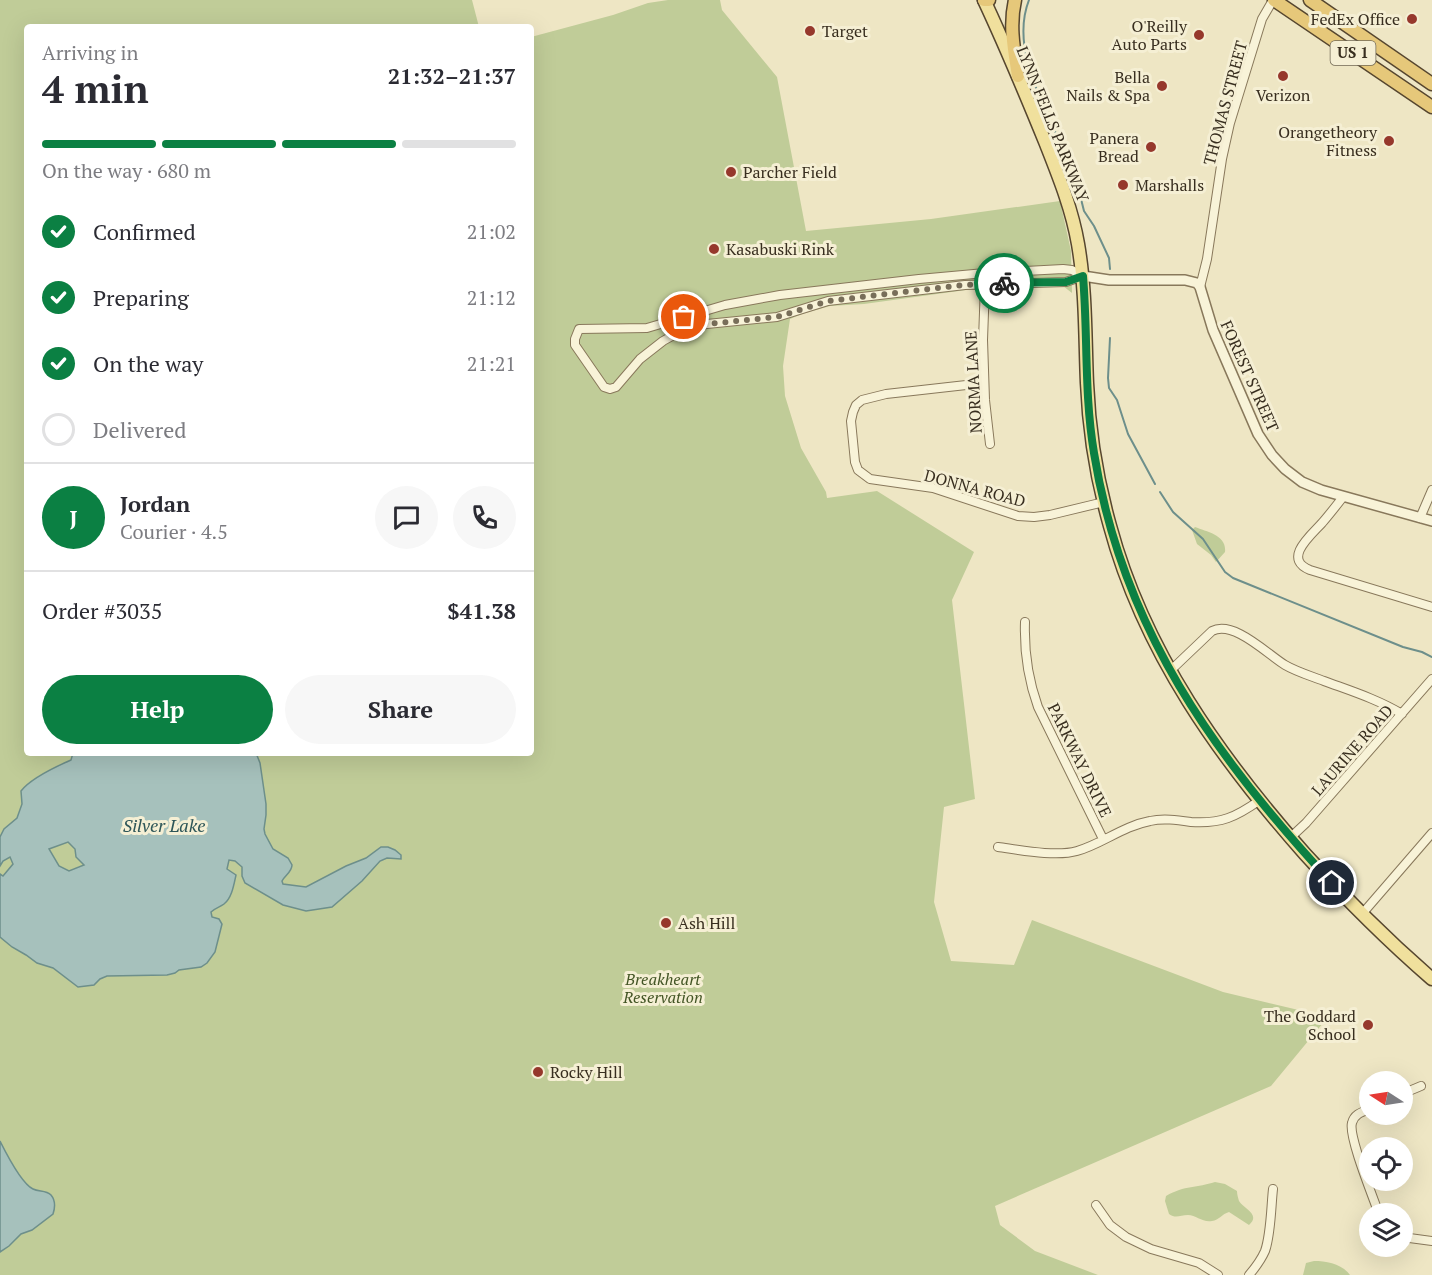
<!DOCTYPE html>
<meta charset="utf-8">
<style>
:root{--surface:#fff;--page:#f7f7f7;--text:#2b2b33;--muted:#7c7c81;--line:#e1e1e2;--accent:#0b8043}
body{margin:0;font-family:"PT Serif",serif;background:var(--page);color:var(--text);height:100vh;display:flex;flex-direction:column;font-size:22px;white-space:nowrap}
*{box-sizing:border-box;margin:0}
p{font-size:20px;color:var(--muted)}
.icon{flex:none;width:33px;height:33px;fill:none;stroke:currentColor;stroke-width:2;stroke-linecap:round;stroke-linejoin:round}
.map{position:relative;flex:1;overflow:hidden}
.sheet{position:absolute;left:24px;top:24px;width:510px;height:732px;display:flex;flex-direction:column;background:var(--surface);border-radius:6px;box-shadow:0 6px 24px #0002}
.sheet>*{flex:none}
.needle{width:39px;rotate:282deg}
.fabs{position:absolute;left:1359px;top:1071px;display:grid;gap:12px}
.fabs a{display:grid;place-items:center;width:54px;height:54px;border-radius:50%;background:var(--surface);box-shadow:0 6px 24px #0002;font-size:30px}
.pin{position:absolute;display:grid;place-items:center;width:51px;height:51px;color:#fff;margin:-26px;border:3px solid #fff;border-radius:50%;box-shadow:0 2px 6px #0007}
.courier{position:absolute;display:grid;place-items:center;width:60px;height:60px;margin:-30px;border:4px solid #0b8043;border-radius:50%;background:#fff;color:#222;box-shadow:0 2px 8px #0007}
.summary em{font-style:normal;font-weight:800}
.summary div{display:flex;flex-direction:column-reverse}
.summary{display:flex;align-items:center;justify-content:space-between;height:102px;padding:0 18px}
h1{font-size:39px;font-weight:800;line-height:45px}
.bar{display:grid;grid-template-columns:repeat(4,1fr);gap:9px 6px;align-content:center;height:72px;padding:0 18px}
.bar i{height:8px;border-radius:4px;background:var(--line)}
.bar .current{background:var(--accent)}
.bar p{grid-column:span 4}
.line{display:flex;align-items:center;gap:15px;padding:0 18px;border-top:2px solid var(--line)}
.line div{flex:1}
.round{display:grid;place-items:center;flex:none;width:63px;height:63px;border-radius:32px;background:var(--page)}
ol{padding:0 18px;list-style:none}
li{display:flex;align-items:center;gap:18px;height:66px}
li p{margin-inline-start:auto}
li .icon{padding:6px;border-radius:50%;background:var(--accent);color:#fff;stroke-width:4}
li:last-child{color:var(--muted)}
li i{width:33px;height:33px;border:3px solid var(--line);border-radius:50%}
.cta{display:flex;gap:12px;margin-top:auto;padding:12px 18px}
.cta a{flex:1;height:69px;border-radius:36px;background:var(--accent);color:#fff;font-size:24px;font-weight:800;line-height:69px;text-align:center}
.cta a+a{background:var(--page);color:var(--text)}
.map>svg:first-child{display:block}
.green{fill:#c0cc98}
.water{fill:#a6c1bc;stroke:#6d8f8b;stroke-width:1.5;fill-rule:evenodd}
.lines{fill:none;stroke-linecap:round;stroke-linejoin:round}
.stream{stroke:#6d8f8b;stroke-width:2}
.minor-casing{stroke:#88785b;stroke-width:10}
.tertiary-casing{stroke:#88785b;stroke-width:12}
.primary-casing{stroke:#56462f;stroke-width:15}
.trunk-casing{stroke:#56462f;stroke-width:15}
.minor{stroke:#f8f3d8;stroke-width:8}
.tertiary{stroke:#f8f3d8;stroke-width:9}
.primary{stroke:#f0e09d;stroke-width:12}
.trunk{stroke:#e6c87a;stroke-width:12}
.done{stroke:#786e59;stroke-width:6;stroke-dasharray:0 10.8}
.route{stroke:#0b8043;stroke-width:8}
.poi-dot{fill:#96382c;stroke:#f5efd4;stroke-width:2}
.labels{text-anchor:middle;stroke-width:6;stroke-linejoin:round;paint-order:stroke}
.shield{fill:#f5efd4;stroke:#716855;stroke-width:1.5}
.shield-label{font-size:15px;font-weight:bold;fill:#382e1f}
.poi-label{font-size:16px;fill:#382e1f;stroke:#f5efd4;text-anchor:end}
.street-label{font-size:16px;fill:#382e1f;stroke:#f5efd4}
.park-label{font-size:16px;font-style:italic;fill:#435525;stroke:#f5efd4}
.water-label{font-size:18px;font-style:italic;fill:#2e5658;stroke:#f5efd4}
</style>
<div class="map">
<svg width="1432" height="1275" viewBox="0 0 1432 1275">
<rect width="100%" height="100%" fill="#eee6c4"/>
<path class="green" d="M0,0H472L479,27H27V753H531V37L613,15L648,3L668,0H720L722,10L777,77L806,231L931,219L1060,201L1071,251L1072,293L1063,286L966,290L864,304L830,306L802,314L790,319L783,366L785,396L801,448L826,492L827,498L877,491L974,552L952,600L975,799L944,807L934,902L951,961L1014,965L1032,920L1223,992L1328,1017L1271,1086L995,1206L1000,1225L1035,1251L1098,1275H0Z
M1195,527C1207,532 1227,535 1225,552L1216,562L1211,555L1197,544L1192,530Z
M1215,1182L1225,1184L1237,1191C1237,1194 1238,1198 1239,1201C1244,1209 1261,1214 1249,1225L1229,1212C1222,1214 1219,1220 1212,1221C1203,1223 1196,1215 1188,1215C1180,1215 1176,1219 1169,1214L1165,1201L1166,1196C1185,1185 1197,1188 1215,1182Z
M1314,1261C1327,1261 1342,1264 1350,1275H1303L1306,1263Z"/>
<path class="water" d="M73,753H256L260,763L266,804V815L264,829L265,834L273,849L288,858L292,865C292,872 285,875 282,881L283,884L306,887L346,866L366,858L381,847H388L395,850L401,855V859L387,858L380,861L362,881L332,907L306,911L283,905L245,883L242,876V867L235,861L229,860L227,869L236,875C234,884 232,898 224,904C220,907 215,908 211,912L212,917L219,919L222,924L215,952L207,963L201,967L179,970L175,973L167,975L107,976L100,979L94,985L78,987L53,968L37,963L26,955L12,947L0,937V874L3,876L13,864L10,857L3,861L0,866V837L4,829L17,818L22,804L21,791C31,778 55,767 71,760ZM68,842L75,849L76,857L84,865L69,871L59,866L49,849Z
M0,1141C6,1153 21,1183 33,1189C39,1192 46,1190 51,1195C56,1201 55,1208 53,1214L32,1230L21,1234L9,1246L0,1252Z"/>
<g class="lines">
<path class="stream" d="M1029,0C1009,51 1047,110 1066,156
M1079,191L1084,211L1094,226L1109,258L1110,269
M1110,338L1108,378L1109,388L1117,400L1128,434L1155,484
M1160,492L1173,512L1203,539L1225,572L1233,578L1403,647L1422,652L1432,657"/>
<g class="minor-casing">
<path id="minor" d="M1063,269L1072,270L1083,276L1066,282L965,285L828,301L777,317L707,324L681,331L663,341L640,359L616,387L610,389L604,387L575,345V339L579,329L647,328L725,305L780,295L919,279L985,273Z
M985,284L983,340L985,400L990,444
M1200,287L1207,259L1222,159L1230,123L1262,19L1273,0
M984,383L886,394L862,400L856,405L853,412L851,421L855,462L858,470L870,479L933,488L1018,516L1034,517L1050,515L1104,502
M1343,497C1336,506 1329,515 1322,523C1311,535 1282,559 1310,570L1432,607
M1420,518L1432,490
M1025,622C1024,651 1028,679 1038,707L1103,839
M1170,671L1212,631C1234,620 1267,654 1285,665C1297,672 1311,676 1324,681C1351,691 1377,699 1402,714
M1291,837L1306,823L1432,679
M998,847C1020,850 1056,857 1077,851C1102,844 1123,826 1150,821C1163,818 1177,820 1191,822C1221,824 1236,817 1260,800
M1362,914L1432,833
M1402,1094L1421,1086
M1370,1109C1362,1112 1354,1114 1352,1123C1348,1136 1373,1197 1379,1214
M1096,1205L1110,1225L1126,1237L1151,1249L1199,1263L1218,1275
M1402,1237L1432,1241
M1249,1275C1255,1268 1261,1260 1265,1251C1271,1234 1271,1207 1273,1189"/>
</g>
<g class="tertiary-casing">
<path id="tertiary" d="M1083,276L1109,280H1185L1197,283L1200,287L1213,330L1258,434L1272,455L1285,469L1302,482L1321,490L1432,521"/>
</g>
<g class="primary-casing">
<path id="primary" d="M984,0C1006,47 1026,95 1046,144C1059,177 1072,209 1078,244C1086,290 1085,337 1087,383C1089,431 1097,480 1110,526C1144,652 1220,758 1305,854C1345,898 1387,940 1432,979"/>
</g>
<g class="trunk-casing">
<path id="trunk" d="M984,0H989
M1015,0C1009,26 1014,50 1018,76
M1274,0L1432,107
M1310,0L1432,84"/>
</g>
<use href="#minor" class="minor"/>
<use href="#tertiary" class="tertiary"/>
<use href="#primary" class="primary"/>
<use href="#trunk" class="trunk"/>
</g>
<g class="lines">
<path class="done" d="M684,317L668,323L672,336L681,331L707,324L777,317L828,301L963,285L1004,283"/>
<path class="route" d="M1004,283L1066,282L1083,276C1088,335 1084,394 1094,453C1122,628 1214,756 1332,883"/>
</g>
<g class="poi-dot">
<circle cx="1412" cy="19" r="6"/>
<circle cx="810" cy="31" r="6"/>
<circle cx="1199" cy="35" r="6"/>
<circle cx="1283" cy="76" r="6"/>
<circle cx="1162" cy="86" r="6"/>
<circle cx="1389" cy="141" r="6"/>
<circle cx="1151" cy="147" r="6"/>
<circle cx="731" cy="172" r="6"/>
<circle cx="1123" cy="185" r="6"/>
<circle cx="714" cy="249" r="6"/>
<circle cx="666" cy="923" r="6"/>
<circle cx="1368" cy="1025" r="6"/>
<circle cx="538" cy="1072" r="6"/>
</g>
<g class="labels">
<rect class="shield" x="1330.5" y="41" width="45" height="24" rx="4.5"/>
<g class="shield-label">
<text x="1353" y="58">US 1</text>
</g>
<g class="poi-label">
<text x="1400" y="25">FedEx Office</text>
<text x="1187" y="32">O'Reilly<tspan x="1187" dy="18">Auto Parts</tspan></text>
<text x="822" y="37" text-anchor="start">Target</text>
<text x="1150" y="83">Bella<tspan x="1150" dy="18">Nails &amp; Spa</tspan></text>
<text x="1283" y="101" text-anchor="middle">Verizon</text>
<text x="1377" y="138">Orangetheory<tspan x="1377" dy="18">Fitness</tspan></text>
<text x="1139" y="144">Panera<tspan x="1139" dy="18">Bread</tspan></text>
<text x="743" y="178" text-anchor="start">Parcher Field</text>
<text x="1135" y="191" text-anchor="start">Marshalls</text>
<text x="726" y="255" text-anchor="start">Kasabuski Rink</text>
<text x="678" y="929" text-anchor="start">Ash Hill</text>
<text x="1356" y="1022">The Goddard<tspan x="1356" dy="18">School</tspan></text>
<text x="550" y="1078" text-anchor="start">Rocky Hill</text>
</g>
<g class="street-label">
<text transform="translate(1225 103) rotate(-75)" y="6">THOMAS STREET</text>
<text transform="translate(1053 124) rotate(68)" y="6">LYNN FELLS PARKWAY</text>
<text transform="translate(1250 376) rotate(66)" y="6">FOREST STREET</text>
<text transform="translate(973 382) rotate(-93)" y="6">NORMA LANE</text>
<text transform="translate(975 488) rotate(15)" y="6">DONNA ROAD</text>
<text transform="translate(1352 750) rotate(-49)" y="6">LAURINE ROAD</text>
<text transform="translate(1080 760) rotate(64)" y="6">PARKWAY DRIVE</text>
</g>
<g class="park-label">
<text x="663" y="985">Breakheart<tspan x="663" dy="18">Reservation</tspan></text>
</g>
<g class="water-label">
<text x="164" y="832">Silver Lake</text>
</g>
</g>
</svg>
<div class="fabs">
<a><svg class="needle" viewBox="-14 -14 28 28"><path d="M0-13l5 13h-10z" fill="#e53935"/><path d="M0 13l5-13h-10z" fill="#7c7c81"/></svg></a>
<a><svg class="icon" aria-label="locate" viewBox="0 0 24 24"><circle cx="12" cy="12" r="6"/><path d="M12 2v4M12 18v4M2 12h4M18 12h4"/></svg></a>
<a><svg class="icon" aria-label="layers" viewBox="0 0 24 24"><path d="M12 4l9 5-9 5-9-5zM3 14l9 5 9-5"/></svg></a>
</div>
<div class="pin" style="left:684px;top:317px;background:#ea580c"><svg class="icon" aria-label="bag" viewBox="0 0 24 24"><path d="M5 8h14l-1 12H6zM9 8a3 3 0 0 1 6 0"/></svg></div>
<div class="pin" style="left:1332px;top:883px;background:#1f2937"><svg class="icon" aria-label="home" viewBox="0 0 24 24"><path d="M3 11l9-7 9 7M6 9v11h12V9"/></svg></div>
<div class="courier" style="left:1004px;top:283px"><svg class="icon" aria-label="bike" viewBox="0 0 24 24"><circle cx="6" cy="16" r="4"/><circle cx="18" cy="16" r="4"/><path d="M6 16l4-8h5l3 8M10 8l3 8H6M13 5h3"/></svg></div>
<section class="sheet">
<div class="summary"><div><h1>4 min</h1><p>Arriving in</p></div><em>21:32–21:37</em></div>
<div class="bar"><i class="current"></i><i class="current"></i><i class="current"></i><i></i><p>On the way · 680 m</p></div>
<ol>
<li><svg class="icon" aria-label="check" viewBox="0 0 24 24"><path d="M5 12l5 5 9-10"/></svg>Confirmed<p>21:02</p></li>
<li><svg class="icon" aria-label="check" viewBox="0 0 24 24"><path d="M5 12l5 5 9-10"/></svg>Preparing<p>21:12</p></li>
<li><svg class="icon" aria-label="check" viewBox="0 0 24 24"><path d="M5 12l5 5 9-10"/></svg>On the way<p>21:21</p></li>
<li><i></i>Delivered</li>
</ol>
<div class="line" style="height:108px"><b class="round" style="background:var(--accent);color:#fff">J</b><div><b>Jordan</b><p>Courier · 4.5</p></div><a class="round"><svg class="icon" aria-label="chat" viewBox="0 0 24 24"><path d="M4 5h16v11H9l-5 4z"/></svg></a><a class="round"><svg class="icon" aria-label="phone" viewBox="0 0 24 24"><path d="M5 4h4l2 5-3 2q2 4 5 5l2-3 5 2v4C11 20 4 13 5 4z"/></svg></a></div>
<div class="line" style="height:78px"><div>Order #3035</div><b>$41.38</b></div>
<div class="cta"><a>Help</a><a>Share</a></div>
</section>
</div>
